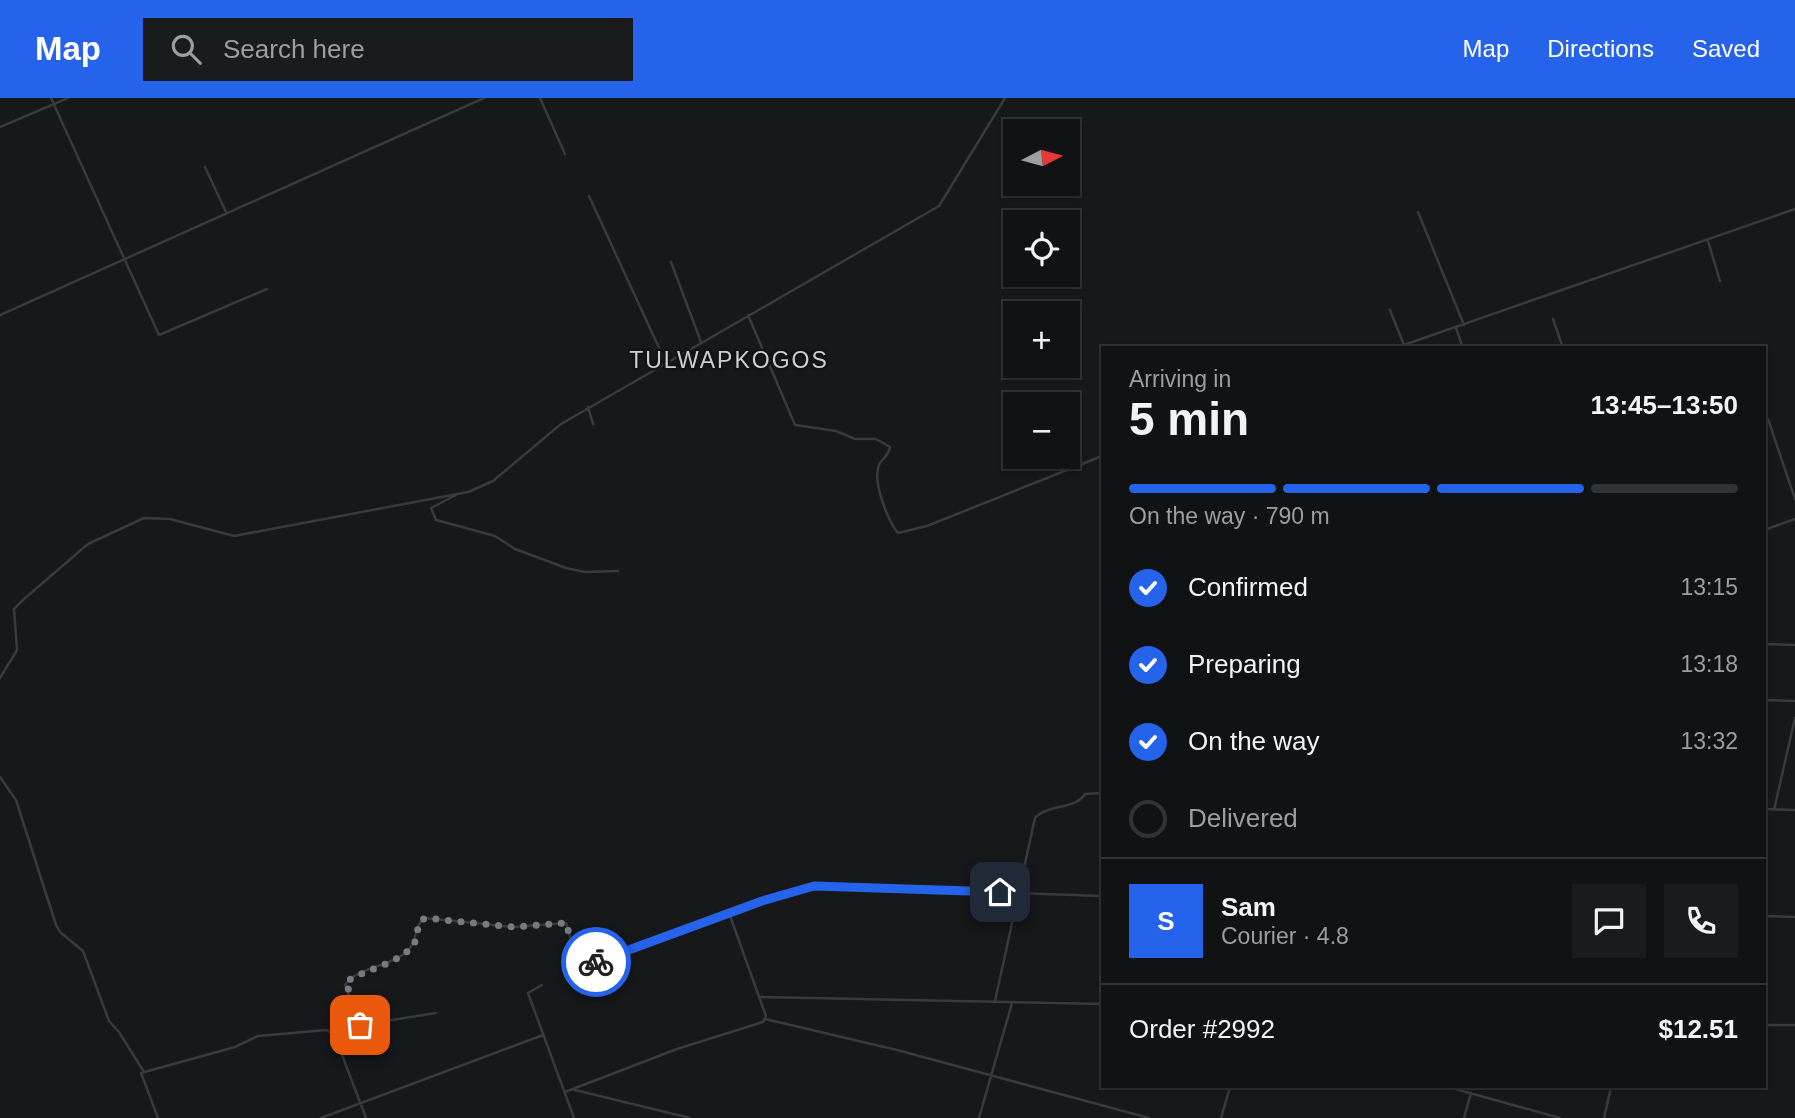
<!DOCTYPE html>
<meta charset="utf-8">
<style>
:root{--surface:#111213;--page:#1a1b1c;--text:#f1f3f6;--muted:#9c9ea0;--line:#303233;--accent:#2563eb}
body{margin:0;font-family:Helvetica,sans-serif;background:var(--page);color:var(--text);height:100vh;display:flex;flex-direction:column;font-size:26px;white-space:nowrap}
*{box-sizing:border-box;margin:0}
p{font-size:23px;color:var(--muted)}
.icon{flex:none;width:38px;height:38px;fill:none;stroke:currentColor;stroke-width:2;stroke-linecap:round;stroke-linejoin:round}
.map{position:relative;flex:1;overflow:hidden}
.panel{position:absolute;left:1101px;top:248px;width:665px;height:742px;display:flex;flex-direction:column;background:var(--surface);border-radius:0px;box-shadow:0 2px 5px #0004,0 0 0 2px var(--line)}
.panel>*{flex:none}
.needle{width:46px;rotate:84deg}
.controls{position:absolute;left:1003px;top:21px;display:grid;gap:14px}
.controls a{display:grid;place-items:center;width:77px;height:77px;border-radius:0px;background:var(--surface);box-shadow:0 2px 5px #0004,0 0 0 2px var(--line);font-size:35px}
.pin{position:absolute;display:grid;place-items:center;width:60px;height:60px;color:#fff;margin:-30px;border-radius:14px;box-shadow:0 4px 10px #0006}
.courier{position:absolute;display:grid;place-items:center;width:70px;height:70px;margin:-35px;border:5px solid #2563eb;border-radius:50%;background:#fff;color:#222;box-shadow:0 2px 9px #0007}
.head em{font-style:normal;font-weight:600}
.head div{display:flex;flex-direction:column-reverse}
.head{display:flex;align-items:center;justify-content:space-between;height:119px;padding:0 28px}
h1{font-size:46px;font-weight:600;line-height:52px}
.bar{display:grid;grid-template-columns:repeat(4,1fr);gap:10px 7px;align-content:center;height:84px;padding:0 28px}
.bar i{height:9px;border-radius:5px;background:var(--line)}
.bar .selected{background:var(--accent)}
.bar p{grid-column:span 4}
.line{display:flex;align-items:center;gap:18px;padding:0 28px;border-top:2px solid var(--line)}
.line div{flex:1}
.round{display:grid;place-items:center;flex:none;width:74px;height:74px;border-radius:0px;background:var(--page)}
ol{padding:0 28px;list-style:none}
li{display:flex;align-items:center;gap:21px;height:77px}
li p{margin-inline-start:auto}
li .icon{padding:7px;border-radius:50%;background:var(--accent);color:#fff;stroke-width:4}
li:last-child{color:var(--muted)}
li i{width:38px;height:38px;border:4px solid var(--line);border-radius:50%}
header{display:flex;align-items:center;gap:42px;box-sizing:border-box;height:98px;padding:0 35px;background:var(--accent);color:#fff}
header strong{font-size:33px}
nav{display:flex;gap:38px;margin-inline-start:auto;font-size:24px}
.search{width:490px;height:63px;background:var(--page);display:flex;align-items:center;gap:18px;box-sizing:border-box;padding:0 24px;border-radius:0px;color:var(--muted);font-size:26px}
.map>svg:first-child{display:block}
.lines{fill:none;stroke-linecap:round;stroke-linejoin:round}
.minor{stroke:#393a3e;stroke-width:2.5}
.done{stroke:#777b80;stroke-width:7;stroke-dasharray:0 12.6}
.route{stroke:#2563eb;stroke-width:9}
.labels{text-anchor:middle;stroke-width:5;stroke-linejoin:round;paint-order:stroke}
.quarter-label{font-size:23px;letter-spacing:2px;fill:#cbcfd5;stroke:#121314}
</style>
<header>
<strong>Map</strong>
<div class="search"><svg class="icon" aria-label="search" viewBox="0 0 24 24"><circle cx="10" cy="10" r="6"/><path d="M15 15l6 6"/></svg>Search here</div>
<nav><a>Map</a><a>Directions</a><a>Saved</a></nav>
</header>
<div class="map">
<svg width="1795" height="1020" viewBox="0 0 1795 1020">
<rect width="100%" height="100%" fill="#171819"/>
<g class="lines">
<path class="minor" d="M51,0L159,237L267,191
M540,0L565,56
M0,29L68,0
M205,69L226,114
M589,98L666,265
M1418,114L1464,227
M1708,143L1720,183
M671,164L701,244
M1390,212L1404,247
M0,217L484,0
M748,217L795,327L836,333L855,341H876L890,349C889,358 882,360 879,367C872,383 888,423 898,435L927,428L1102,358
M1553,221L1563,250
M1456,230L1463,250
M1395,250L1795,111
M588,309L593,326
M1768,321L1795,401
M456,397L431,410L436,422L495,438L515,451L566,470L585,474L618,473
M1764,432L1795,421
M1764,546L1795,547
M0,580L17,552L14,511L24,501L88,446L144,420L170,421L234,438L468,394L493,383L561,326L939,108L1005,0
M1764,602L1795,603
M0,679L16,702L56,827L60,834L83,853L109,923L119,934L144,974
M1764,711L1795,712
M1774,712L1795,620
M1764,818L1795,819
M542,887L528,895L574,1020
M760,899L1102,906
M995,903L1035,720C1047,706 1075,712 1085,696L1102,695
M436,915L360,927L345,887C358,869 387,869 404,856C420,844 412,828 425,820L513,829L566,825L577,863L582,867L762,803L814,788L1102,798
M765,921L897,952L1149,1020
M1764,927H1795
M334,936L366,1020
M1448,989L1560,1020
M575,992L690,1020
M565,994L677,951L763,924L766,918L729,815
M158,1020L141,975L235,949L258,938L326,932L334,936L360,927
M321,1020L543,937
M979,1020L1012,905
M1221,1020L1230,989
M1464,1020L1471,995
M1604,1020L1611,989"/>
</g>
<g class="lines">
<path class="done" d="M360,927L346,884C366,871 394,867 411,850C420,841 414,827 425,820L513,829L566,825L578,866L596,864"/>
<path class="route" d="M596,864L762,803L814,788L1000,794"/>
</g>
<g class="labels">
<g class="quarter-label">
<text x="729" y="270">TULWAPKOGOS</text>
</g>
</g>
</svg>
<div class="controls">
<a><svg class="needle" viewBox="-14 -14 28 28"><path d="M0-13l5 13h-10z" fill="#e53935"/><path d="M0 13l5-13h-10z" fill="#9c9ea0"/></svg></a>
<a><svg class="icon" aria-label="locate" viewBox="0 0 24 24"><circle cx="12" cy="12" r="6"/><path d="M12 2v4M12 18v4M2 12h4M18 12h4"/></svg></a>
<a>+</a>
<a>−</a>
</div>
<div class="pin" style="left:360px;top:927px;background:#ea580c"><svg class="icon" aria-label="bag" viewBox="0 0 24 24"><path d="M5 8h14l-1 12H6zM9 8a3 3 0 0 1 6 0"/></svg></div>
<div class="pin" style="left:1000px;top:794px;background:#1f2937"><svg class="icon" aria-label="home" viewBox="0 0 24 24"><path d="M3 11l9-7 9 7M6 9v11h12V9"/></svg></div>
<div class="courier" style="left:596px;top:864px"><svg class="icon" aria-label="bike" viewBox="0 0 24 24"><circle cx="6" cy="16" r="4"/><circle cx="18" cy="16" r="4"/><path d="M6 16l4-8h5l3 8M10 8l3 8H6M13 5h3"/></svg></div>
<section class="panel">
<div class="head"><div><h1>5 min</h1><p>Arriving in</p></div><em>13:45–13:50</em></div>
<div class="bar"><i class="selected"></i><i class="selected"></i><i class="selected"></i><i></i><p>On the way · 790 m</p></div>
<ol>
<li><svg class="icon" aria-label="check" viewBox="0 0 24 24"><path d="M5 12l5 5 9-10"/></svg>Confirmed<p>13:15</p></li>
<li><svg class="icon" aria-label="check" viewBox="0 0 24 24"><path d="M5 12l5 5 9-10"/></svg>Preparing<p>13:18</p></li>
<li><svg class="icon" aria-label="check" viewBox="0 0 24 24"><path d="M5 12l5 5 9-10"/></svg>On the way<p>13:32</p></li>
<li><i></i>Delivered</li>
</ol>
<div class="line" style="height:126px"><b class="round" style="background:var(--accent);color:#fff">S</b><div><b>Sam</b><p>Courier · 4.8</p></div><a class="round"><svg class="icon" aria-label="chat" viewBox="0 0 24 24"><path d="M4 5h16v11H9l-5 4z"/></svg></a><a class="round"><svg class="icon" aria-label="phone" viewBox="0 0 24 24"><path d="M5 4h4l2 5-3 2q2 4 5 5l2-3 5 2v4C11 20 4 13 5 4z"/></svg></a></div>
<div class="line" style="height:91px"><div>Order #2992</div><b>$12.51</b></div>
</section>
</div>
